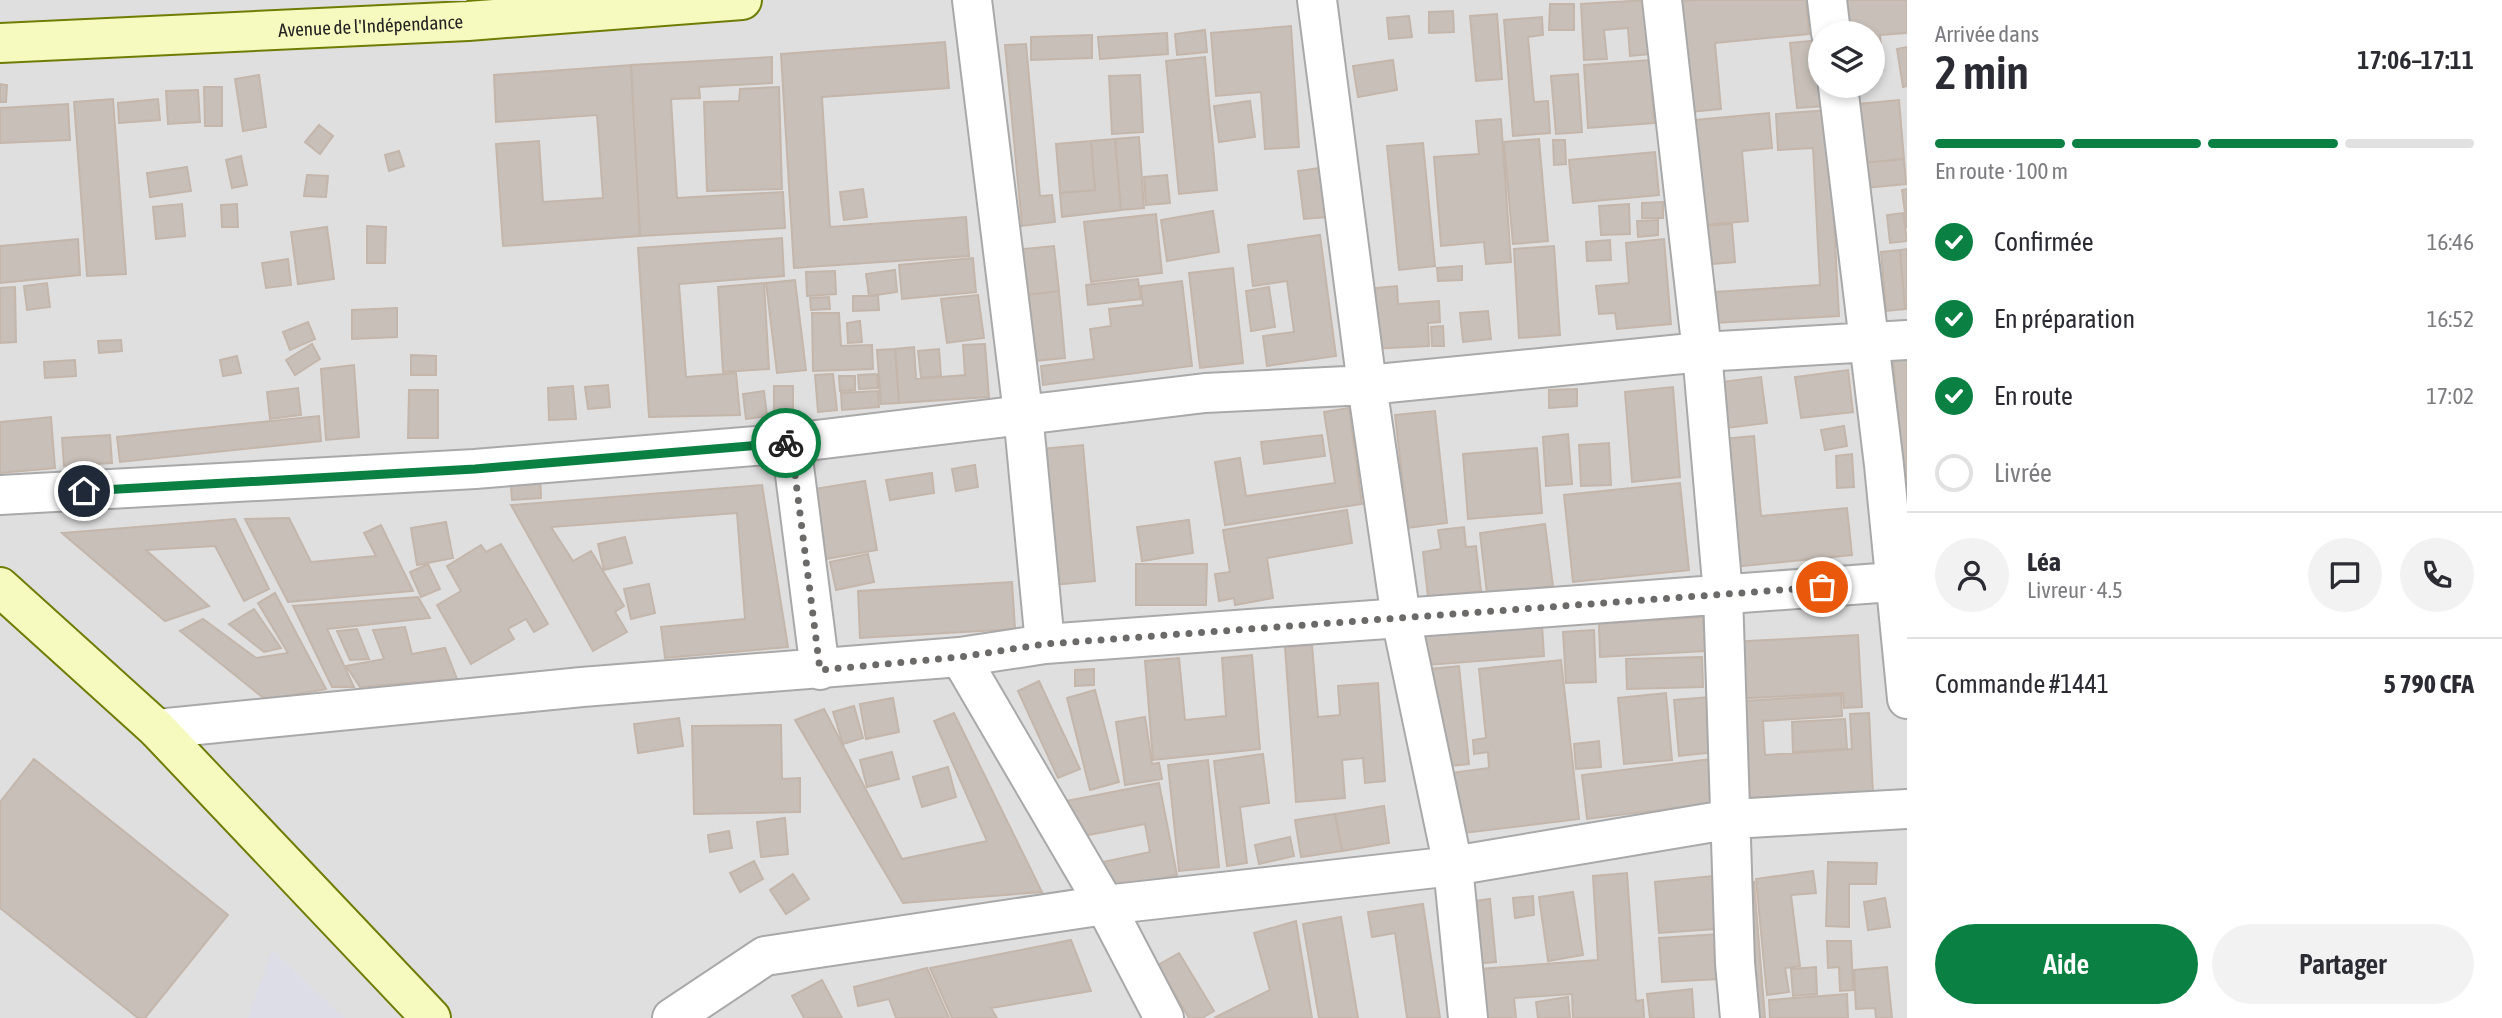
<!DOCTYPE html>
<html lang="fr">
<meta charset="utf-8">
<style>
:root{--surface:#fff;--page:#f2f2f3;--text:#2b2b33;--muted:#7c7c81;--line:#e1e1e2;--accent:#0b8043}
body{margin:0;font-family:"Asap Condensed",sans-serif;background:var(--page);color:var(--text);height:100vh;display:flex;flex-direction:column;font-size:26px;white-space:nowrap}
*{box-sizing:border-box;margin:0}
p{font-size:23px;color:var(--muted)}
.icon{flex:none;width:38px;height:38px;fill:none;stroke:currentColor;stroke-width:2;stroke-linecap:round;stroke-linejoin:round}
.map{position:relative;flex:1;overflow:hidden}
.panel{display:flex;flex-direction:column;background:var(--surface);width:595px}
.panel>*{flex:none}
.fabs{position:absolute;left:1808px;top:21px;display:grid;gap:14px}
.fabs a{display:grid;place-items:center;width:77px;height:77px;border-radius:50%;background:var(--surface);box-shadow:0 4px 10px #0003;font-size:35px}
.pin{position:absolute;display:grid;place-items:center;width:60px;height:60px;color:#fff;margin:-30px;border:4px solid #fff;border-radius:50%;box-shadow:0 2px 7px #0007}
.courier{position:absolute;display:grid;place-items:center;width:70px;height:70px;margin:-35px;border:5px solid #0b8043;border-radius:50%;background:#fff;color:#222;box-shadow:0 2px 9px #0007}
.overview em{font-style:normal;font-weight:600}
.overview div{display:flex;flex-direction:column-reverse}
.overview{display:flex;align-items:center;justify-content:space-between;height:119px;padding:0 28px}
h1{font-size:46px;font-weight:600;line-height:52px}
.bar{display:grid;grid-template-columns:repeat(4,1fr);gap:10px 7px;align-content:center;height:84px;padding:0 28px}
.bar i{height:9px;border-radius:5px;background:var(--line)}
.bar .on{background:var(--accent)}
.bar p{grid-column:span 4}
.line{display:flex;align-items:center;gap:18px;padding:0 28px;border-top:2px solid var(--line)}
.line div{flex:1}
.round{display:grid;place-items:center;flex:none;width:74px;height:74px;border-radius:37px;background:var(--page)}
ol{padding:0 28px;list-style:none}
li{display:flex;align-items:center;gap:21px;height:77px}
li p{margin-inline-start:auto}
li .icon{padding:7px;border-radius:50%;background:var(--accent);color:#fff;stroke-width:4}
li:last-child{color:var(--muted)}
li i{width:38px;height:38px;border:4px solid var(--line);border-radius:50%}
.action{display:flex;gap:14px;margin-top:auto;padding:14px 28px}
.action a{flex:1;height:80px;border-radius:42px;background:var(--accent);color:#fff;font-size:28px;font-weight:600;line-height:80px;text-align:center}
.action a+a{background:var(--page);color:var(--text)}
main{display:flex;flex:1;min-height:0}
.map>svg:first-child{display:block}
.residential{fill:#e0dfdf;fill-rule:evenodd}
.plaza{fill:#dddde8}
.building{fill:#c7bfb8;stroke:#c4b6ab;stroke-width:2}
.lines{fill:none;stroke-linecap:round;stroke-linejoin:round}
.street-casing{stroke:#a9a9a9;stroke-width:42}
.secondary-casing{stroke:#707d05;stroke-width:42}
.street{stroke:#fff;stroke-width:38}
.secondary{stroke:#f7fabf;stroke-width:38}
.done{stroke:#6b6a68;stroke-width:7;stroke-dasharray:0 12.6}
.route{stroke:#0b8043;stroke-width:9}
.labels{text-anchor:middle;stroke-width:7;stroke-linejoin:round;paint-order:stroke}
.street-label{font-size:19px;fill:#222;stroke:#fff}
</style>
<main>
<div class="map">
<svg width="1907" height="1018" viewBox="0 0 1907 1018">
<rect width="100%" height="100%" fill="#f2efe9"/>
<path class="residential" d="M0,0H1907V1018H0ZM1820,33H1872V86H1820Z"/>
<path class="plaza" d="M272,950L345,1018H248Z"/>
<path class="building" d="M1647,0L1650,54L1630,56L1628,28L1604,30L1607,59L1584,60L1581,4Z
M1694,0H1806L1809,34L1715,43L1721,109L1690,112L1680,1Z
M1844,0H1907V33L1880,35L1883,70L1872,71V33H1847Z
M1550,4H1574V30H1549Z
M1453,11L1454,32L1429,33V12Z
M1497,14L1502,79L1476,81L1470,16Z
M1409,16L1412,37L1389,39L1387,18Z
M1542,17L1543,35L1528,37L1534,102L1548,101L1550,133L1513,136L1504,20Z
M1291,26L1299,147L1265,149L1261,92L1216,96L1211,33Z
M1205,30L1207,52L1177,55L1175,34Z
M1167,33L1168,54L1100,59L1098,37Z
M1092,35V58L1031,60V37Z
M1820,40V86L1826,106L1797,108L1790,43Z
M945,42L949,88L822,97L830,227L966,217L969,256L794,268L781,54Z
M1026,44L1040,196L1052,195L1055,222L1022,226L1005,45Z
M1907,47V86L1903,87L1897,49Z
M772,57V83L699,87L700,98L671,99L677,198L783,192L785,228L640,236L631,65Z
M1205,57L1217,190L1179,194L1166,61Z
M1393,60L1397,90L1358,97L1353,66Z
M1650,60L1654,123L1588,128L1584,65Z
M631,65L640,236L503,246L496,144L539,141L543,202L603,198L597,115L496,122L494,75Z
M1578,74L1582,132L1556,134L1551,76Z
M259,75L266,127L243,131L235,79Z
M1140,75L1143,132L1112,134L1109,76Z
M0,84L7,85L6,102H0Z
M204,87H222V126H205Z
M779,87L782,189L707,191L704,102L739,101L740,89Z
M198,90L200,122L168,124L166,91Z
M113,99L126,274L87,276L74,102Z
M158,99L160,120L119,123L118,103Z
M1899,100L1904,159L1863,163L1858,104Z
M1250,101L1255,137L1219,142L1214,106Z
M68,104L70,140L0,143V108Z
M1828,110L1839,316L1715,323L1714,292L1820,285L1813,148L1778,150L1776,114Z
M1769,113L1772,148L1742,151L1748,221L1704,225L1695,120Z
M1501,119L1511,262L1486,264L1484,242L1441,246L1434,157L1479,154L1476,121Z
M319,125L333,136L320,154L305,142Z
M1139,137L1144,208L1121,210L1115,139Z
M1115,139L1121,210L1062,217L1060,193L1095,190L1091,141Z
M1539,139L1548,241L1513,244L1504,142Z
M1553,140H1565L1566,164L1554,165Z
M1091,141L1095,190L1060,193L1056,144Z
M1423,143L1435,266L1399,270L1387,146Z
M399,151L404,166L389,171L385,155Z
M1655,152L1659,195L1573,203L1569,160Z
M241,156L247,185L232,188L226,160Z
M1904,159L1906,184L1865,188L1863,163Z
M187,167L191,191L150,197L147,173Z
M1320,168L1327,217L1304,219L1298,171Z
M307,175L328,176L326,197L304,196Z
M1167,175L1170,203L1146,205L1144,177Z
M863,189L867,217L844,220L840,192Z
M1907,189V228L1902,190Z
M1663,202V218H1642V203Z
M182,204L185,236L156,239L153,207Z
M237,204L238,227H222L221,205Z
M1629,204L1630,234L1601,235L1599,206Z
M1213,211L1219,252L1167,261L1161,220Z
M1903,213L1907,241L1890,243L1887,215Z
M1156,214L1162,273L1091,282L1084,222Z
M1658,220V235L1638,237L1637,221Z
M1732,224L1735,262L1702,265L1700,226Z
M367,226L386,227L385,263H367Z
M327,227L334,279L298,284L291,232Z
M1320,235L1336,356L1267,366L1263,336L1294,332L1287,281L1253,286L1248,245Z
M782,238L784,276L679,284L686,377L736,373L740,415L649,417L638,248Z
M78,239L80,275L0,283V246Z
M1664,239L1671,324L1617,329L1615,313L1599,314L1596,286L1629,283L1626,243Z
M1610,240L1611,260L1587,261L1586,242Z
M1054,246L1059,291L1018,296L1013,250Z
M1554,246L1560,335L1519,338L1514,249Z
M1907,249V309H1905L1900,250Z
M1900,250L1905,309L1886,311L1881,252Z
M973,258L976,292L902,299L899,265Z
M288,259L291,285L266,288L262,263Z
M1462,266V280L1438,281L1437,268Z
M1233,268L1243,363L1200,368L1189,273Z
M895,270L897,292L869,296L866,274Z
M835,271L836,294L807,296L806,272Z
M1138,279L1141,299L1088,305L1086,285Z
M795,280L806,370L777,373L766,283Z
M1182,281L1192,366L1043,385L1041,366L1094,359L1090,329L1111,326L1109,309L1143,305L1141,286Z
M47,283L50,307L27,310L24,286Z
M764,283L769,369L723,372L718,287Z
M1397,286L1398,304L1439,301L1440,322L1428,323L1429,346L1370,349L1366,289Z
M15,287L16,342L0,343V288Z
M1269,287L1275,327L1251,331L1246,291Z
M1059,291L1065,358L1025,362L1018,296Z
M978,295L984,338L947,343L941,299Z
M853,296H878L879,310L853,311Z
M829,297L830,309L811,310L810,298Z
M397,308V337L352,339V310Z
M1488,311L1491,339L1463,342L1460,313Z
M812,313H839L841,346L872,345L873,369L813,371Z
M860,321L862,342L848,343L847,323Z
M308,322L315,339L290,350L283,332Z
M1443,326L1444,346H1432L1431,327Z
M121,340L122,351L99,353L98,341Z
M312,344L320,359L295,375L286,360Z
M985,344L989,397L899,403L895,349L914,347L916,379L965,375L963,345Z
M895,349L899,403L881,404L877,350Z
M939,349L941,376L921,378L918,351Z
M411,355L436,356V375H411Z
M237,356L241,373L223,376L220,360Z
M1907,358V516L1893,359Z
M75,360L76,376L45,378L44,362Z
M354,365L359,437L326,440L321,369Z
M1848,370L1853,412L1801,418L1795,377Z
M833,374L837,410L818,412L815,375Z
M877,374L878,388L859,389L858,375Z
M839,376H855V390L840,391Z
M1761,377L1767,423L1727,428L1721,382Z
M608,385L610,407L588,409L585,387Z
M573,386L576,419L549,420L548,388Z
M774,386H793V415H774Z
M1673,387L1680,477L1632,482L1625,392Z
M298,388L301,415L270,419L267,392Z
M1577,389V406L1549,408V390Z
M409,390H438V438H408Z
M764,391L767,416L746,419L743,394Z
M878,391L879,407L842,410L841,393Z
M1349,408L1362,504L1225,525L1215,462L1240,458L1246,496L1335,483L1324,412Z
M1435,411L1447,523L1408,528L1395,415Z
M319,416L321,441L120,462L117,437Z
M51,417L55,468L0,473V422Z
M1844,426L1847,446L1825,450L1821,430Z
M1568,434L1572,484L1546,486L1543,437Z
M110,435L112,463L64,466L62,438Z
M1322,435L1325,456L1264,464L1261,442Z
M1754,436L1761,516L1847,508L1852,555L1733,567L1722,439Z
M1609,443L1611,485L1581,486L1579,445Z
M1083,445L1095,581L1053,585L1042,449Z
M1537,448L1542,513L1468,519L1463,454Z
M1852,454L1854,487L1837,488L1836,456Z
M975,465L978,487L956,491L952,469Z
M540,473L541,498L512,500L510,474Z
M932,473L934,493L890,500L886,480Z
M865,481L877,550L826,559L814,489Z
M1680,483L1689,570L1573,582L1564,495Z
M762,485L788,647L665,658L661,627L745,619L737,513L551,527L573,561L591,551L624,606L615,612L627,632L593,651L511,505Z
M1347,510L1352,543L1267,558L1273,598L1235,605L1234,598L1219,601L1215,574L1230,572L1223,530Z
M289,518L311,562L376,556L364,533L381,525L413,591L288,602L245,519Z
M235,519L269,589L244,601L215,546L146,550L209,606L165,621L62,533Z
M1189,520L1193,553L1142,561L1137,527Z
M446,522L453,558L417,565L411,528Z
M1545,524L1553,586L1487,594L1480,533Z
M1464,527L1466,547L1476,546L1481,591L1428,597L1423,552L1441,549L1438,530Z
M625,537L632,563L604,570L598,544Z
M501,544L548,624L534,632L526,619L508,629L514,639L471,664L437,605L461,591L447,566L481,545L486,552Z
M868,554L874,582L836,590L830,562Z
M428,564L440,589L421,597L410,572Z
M1136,564H1207L1206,605H1136Z
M1012,582L1015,629L860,638L858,591Z
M649,584L655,613L631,619L624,589Z
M275,593L326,689L266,700L180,631L203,619L256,658L288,653L258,603Z
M418,597L430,618L327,629L354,687H332L293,606Z
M254,609L281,648L264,652L229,624Z
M1703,617L1705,651L1600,657L1599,624Z
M1542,625L1544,656L1427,665L1425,635Z
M405,627L412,654L445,648L457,679L360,687L346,666L384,659L373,630Z
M357,629L369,659L350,660L337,631Z
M1594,630L1596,682L1566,683L1563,632Z
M1858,635L1862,707L1844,708L1843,693L1733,699L1731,642Z
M1312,645L1318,717L1340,715L1338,686L1378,683L1385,781L1365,783L1363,758L1342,760L1345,798L1296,802L1285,647Z
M1252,655L1260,749L1153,760L1145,661L1179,658L1185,720L1226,716L1222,658Z
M1702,657L1703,687L1627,689L1626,659Z
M1561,660L1579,819L1456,834L1450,773L1489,768L1488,752L1474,754L1473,740L1486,738L1479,669Z
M1459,666L1469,764L1440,767L1430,669Z
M1094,669V685L1075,686V670Z
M1039,681L1080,769L1058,778L1018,691Z
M1095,690L1119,782L1090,790L1067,698Z
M1666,693L1672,760L1624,764L1618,698Z
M1841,695L1842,716L1763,721L1765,755L1852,749L1850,714L1869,713L1873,794L1749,802L1743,701Z
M1710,697L1715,752L1679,756L1674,700Z
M893,698L899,732L866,739L860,704Z
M854,706L863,738L843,744L833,712Z
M824,709L902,859L987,841L934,721L954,713L1042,892L903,903L795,720Z
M1145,717L1152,764L1159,763L1162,779L1125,785L1116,722Z
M679,718L683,746L638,753L634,724Z
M1845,719L1847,749L1793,752L1792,722Z
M781,725L782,779L800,778V812L694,814L692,726Z
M1599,741L1601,767L1576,769L1574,744Z
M892,752L899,779L867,787L860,760Z
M1263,754L1269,803L1240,807L1247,863L1227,866L1214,761Z
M34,759L228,915L145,1018H138L0,908V802Z
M1711,759L1716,803L1587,819L1582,775Z
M1208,760L1219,867L1179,871L1168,765Z
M948,767L956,797L922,807L913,777Z
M1159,783L1177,875L1103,891L1098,863L1150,852L1145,824L1073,838L1066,801Z
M1384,806L1389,843L1342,851L1335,814Z
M1335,814L1342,851L1301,857L1295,820Z
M785,818L788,854L761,857L757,822Z
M729,831L732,848L710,852L708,835Z
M1290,837L1294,856L1259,864L1255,845Z
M754,861L763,879L740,892L730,873Z
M1828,862L1877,863L1876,884H1849V927L1826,926Z
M1813,871L1816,893L1791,895L1800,966L1785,968L1789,992L1767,995L1756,879Z
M1627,873L1636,1001L1643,1000L1644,1018H1573L1572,994L1514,998L1516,1018H1483L1479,969L1598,960L1593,876Z
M793,874L809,899L786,914L770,890Z
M1712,876L1716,929L1659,933L1655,882Z
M1754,882L1765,1018H1748L1737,883Z
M1573,892L1583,955L1548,961L1539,897Z
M1533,896L1534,915L1515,918L1513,898Z
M1885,898L1890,927L1868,930L1864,902Z
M1490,899L1496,962L1473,964L1467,902Z
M1423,904L1440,1018H1407L1395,933L1372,937L1368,912Z
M1341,917L1358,1018H1319L1303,924Z
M1296,921L1312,1018H1214L1270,990L1254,933Z
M1718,934L1720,979L1662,982L1659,938Z
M1071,940L1091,991L991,1008L997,1018H952L930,968Z
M1827,941H1851L1853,990L1840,991L1839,967L1828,968Z
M1179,953L1214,1011L1202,1018H1189L1158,965Z
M1816,967L1817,994L1793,996L1791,969Z
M1887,967L1892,1018H1876L1875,1008L1856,1009L1854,970Z
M927,968L949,1018H896L889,999L858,1006L854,987Z
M822,980L842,1018H804L792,996Z
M1692,989L1694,1018H1650L1647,994Z
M1847,994L1848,1018H1770L1769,1000Z
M1568,997L1570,1018H1538L1536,1002Z"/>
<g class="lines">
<g class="street-casing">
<path id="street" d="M972,0L1023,413L1045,644
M1317,0L1367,385L1401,618L1453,866L1468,1018
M1662,0L1702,352L1723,594L1735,963L1740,1018
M1827,0L1831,33
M1838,86L1884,465L1907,699
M791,443L820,670
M0,495L475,469L791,443L1205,393L1367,385L1702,352L1907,340
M960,657L1105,905L1164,1018
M157,729L582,687L960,657L1045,644L1907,581
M672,1018L765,956L1105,905L1453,866L1732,819L1907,809"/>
</g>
<g class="secondary-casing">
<g id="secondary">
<path id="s1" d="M0,43L468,21L742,0"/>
<path d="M0,587L157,729L431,1018"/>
</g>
</g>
<use href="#street" class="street"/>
<use href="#secondary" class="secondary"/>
</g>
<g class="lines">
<path class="done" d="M786,443H791L820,670L960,657L1045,644L1822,587"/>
<path class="route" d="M84,491L475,469L786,443"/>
</g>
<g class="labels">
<g class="street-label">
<text dy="7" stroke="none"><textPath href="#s1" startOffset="371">Avenue de l'Indépendance</textPath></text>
</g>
</g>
</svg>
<div class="fabs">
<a><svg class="icon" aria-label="layers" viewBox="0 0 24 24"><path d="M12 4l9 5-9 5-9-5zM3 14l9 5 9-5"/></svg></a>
</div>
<div class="pin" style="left:1822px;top:587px;background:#ea580c"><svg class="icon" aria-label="bag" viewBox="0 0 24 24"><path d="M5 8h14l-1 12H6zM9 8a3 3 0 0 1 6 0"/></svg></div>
<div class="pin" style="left:84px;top:491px;background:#1f2937"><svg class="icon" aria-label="home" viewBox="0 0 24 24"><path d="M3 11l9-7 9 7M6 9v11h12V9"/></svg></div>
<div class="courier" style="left:786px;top:443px"><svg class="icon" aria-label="bike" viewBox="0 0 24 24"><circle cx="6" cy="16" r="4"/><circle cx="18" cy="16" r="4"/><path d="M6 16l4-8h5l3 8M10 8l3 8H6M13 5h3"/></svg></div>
</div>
<section class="panel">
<div class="overview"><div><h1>2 min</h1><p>Arrivée dans</p></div><em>17:06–17:11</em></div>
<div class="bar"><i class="on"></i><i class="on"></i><i class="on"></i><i></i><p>En route · 100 m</p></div>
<ol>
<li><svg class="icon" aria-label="check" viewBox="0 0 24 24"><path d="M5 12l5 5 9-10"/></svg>Confirmée<p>16:46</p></li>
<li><svg class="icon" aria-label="check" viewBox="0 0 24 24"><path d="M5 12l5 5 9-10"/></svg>En préparation<p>16:52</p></li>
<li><svg class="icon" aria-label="check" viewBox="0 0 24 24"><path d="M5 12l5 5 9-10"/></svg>En route<p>17:02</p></li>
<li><i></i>Livrée</li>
</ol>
<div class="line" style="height:126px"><a class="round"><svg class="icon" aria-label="person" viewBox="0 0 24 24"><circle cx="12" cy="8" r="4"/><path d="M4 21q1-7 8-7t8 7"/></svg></a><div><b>Léa</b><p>Livreur · 4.5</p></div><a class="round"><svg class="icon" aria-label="chat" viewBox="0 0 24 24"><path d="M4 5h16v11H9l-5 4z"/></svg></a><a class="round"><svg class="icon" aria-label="phone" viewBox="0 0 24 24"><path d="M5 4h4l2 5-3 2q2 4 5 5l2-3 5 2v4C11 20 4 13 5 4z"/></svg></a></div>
<div class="line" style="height:91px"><div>Commande #1441</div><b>5 790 CFA</b></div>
<div class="action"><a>Aide</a><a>Partager</a></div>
</section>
</main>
